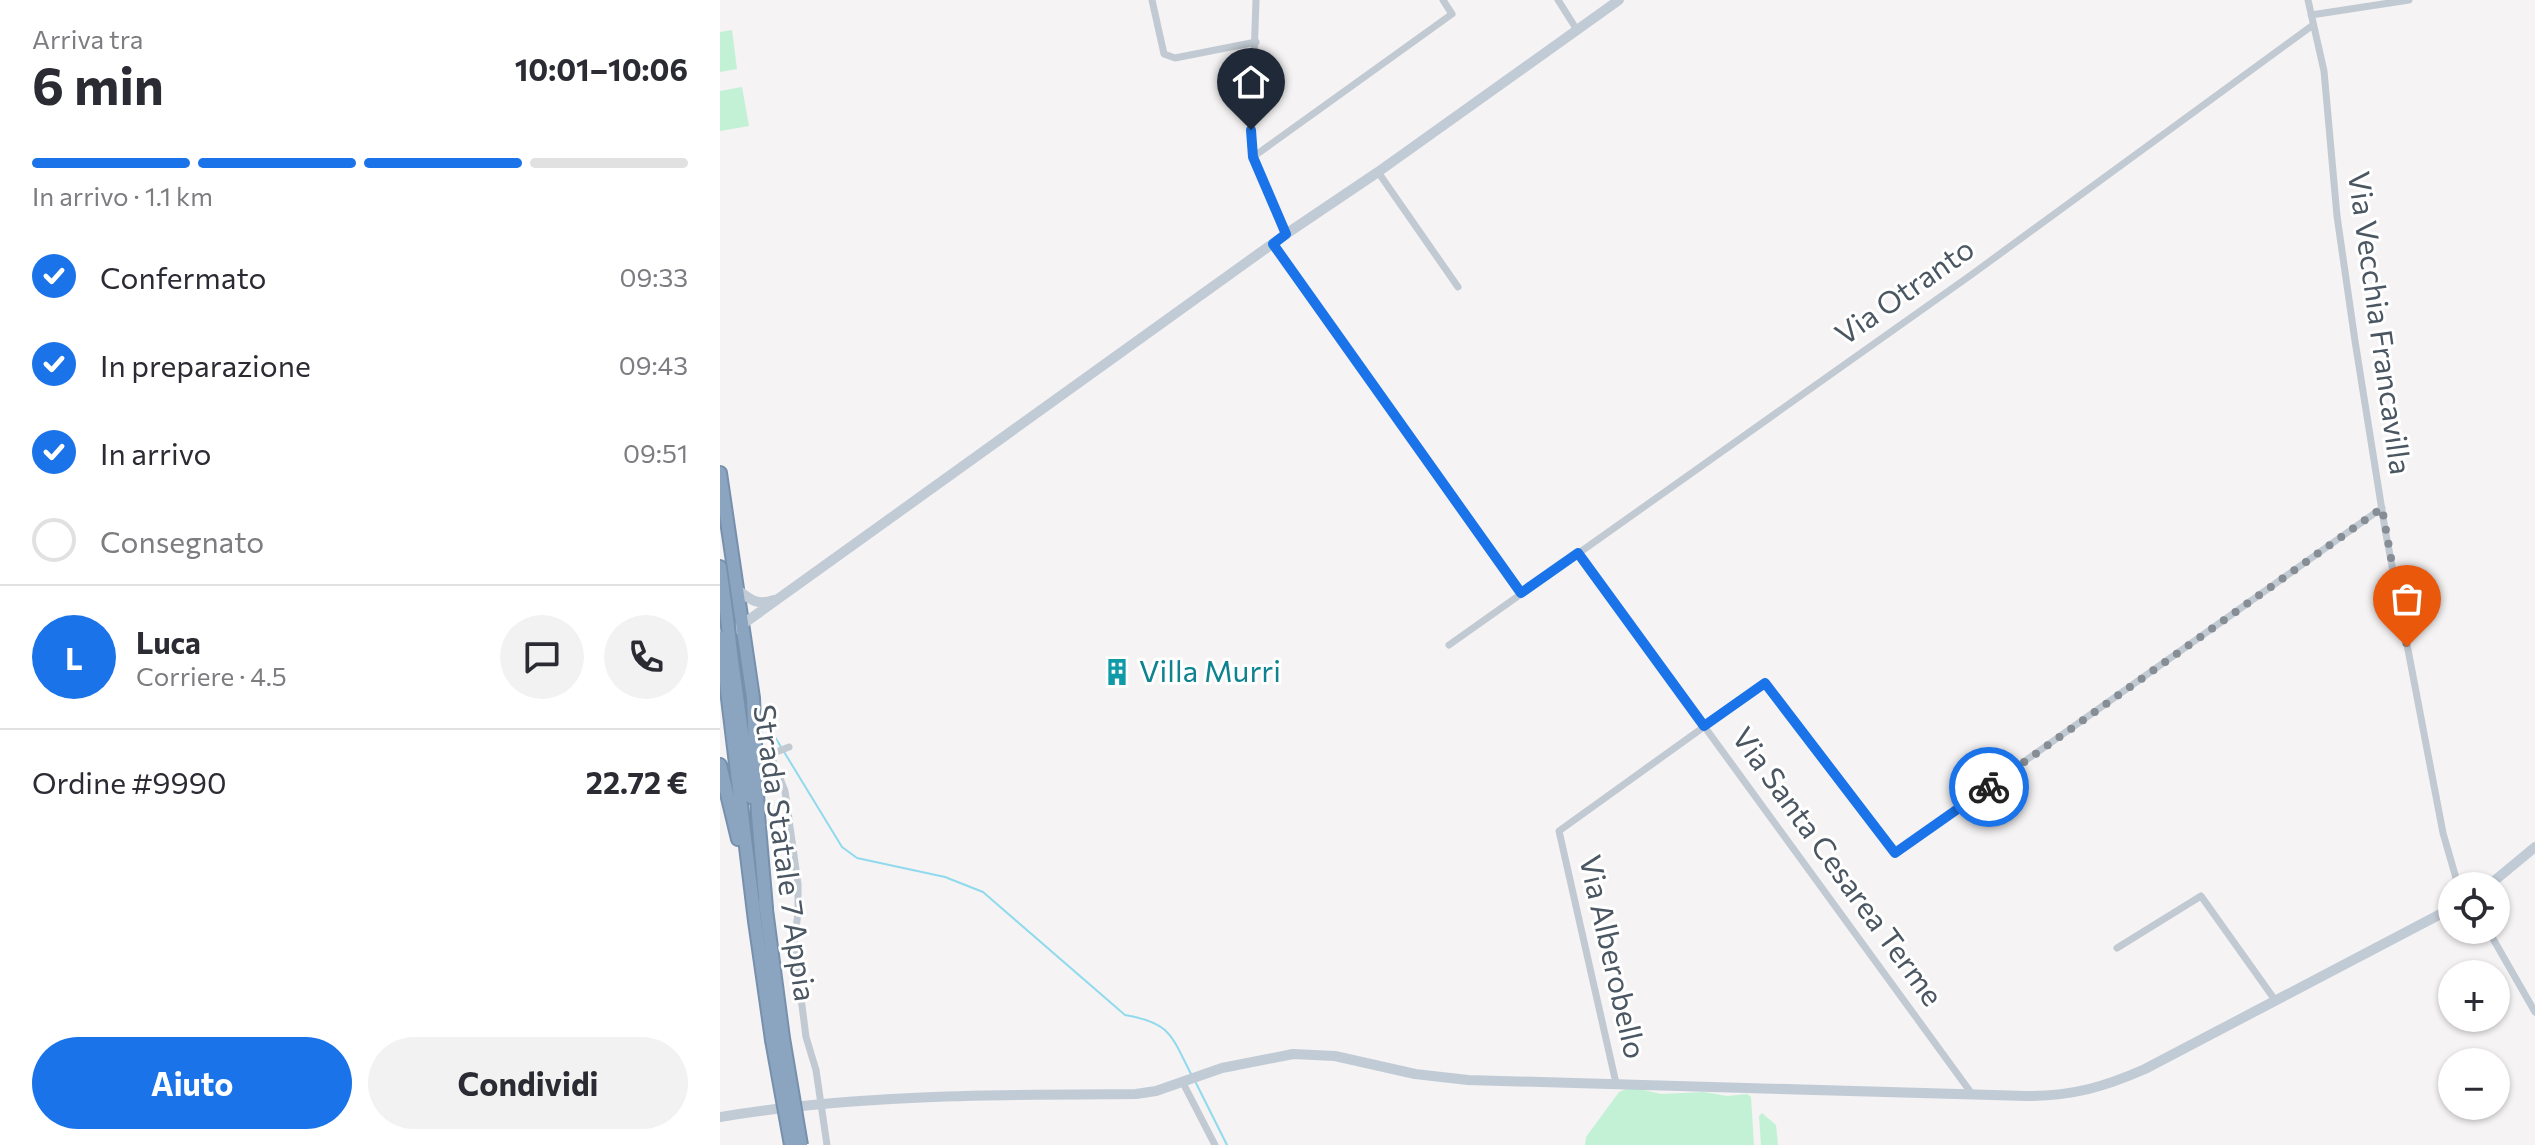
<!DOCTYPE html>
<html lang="it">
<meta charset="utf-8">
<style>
:root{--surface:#fff;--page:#f2f2f3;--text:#2b2b33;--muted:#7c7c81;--line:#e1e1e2;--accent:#1a73e8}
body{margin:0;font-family:Commissioner,sans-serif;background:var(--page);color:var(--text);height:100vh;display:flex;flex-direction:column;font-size:30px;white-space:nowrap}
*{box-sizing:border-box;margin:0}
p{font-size:26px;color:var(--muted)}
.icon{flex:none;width:44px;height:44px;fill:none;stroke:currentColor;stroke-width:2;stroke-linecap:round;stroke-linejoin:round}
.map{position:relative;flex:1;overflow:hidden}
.sheet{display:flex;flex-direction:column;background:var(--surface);width:720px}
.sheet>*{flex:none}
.buttons{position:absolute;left:1718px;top:872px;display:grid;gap:16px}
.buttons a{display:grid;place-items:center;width:72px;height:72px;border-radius:50%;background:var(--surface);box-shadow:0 2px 6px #0004;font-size:40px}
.pin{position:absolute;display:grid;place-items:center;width:68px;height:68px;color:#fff;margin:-82px -34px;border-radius:50% 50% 50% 0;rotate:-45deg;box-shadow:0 0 8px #0007}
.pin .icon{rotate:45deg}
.courier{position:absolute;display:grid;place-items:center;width:80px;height:80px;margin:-40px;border:6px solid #1a73e8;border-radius:50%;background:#fff;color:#222;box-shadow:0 2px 10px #0007}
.headline em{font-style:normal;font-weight:700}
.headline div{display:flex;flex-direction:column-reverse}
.headline{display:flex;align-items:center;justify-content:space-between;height:136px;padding:0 32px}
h1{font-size:52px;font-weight:700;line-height:60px}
.bar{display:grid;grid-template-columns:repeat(4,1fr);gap:12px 8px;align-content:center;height:96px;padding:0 32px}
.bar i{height:10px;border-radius:6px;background:var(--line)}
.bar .active{background:var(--accent)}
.bar p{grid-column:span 4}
.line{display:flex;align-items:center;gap:20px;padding:0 32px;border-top:2px solid var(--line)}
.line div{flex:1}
.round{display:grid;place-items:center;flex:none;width:84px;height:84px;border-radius:42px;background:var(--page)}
ol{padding:0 32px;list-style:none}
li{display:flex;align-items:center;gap:24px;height:88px}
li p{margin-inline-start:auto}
li .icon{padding:8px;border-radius:50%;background:var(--accent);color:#fff;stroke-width:4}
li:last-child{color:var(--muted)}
li i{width:44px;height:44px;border:4px solid var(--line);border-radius:50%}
.button{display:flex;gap:16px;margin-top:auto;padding:16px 32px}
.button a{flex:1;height:92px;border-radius:48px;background:var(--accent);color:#fff;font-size:32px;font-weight:700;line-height:92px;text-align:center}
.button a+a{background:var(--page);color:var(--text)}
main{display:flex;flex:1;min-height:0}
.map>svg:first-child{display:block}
.green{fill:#c3f1d5}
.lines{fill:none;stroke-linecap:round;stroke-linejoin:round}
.stream{stroke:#90daee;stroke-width:2}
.highway-casing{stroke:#7690ad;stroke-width:16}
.street{stroke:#c1cad2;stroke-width:7}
.secondary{stroke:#c1cbd6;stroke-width:10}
.highway{stroke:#8ba5c1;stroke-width:12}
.highway-bridge-casing{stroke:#7690ad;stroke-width:16;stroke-linecap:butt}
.highway-bridge{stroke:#8ba5c1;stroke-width:12}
.done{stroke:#868d94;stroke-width:8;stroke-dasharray:0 14.4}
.route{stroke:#1a73e8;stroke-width:10}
.labels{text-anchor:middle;stroke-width:6;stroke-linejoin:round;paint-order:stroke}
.street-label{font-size:30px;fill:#4a5661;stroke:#fff}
.culture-label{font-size:30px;fill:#0d838f;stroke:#fff;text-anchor:start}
</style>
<main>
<section class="sheet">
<div class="headline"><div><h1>6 min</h1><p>Arriva tra</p></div><em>10:01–10:06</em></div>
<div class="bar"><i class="active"></i><i class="active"></i><i class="active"></i><i></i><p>In arrivo · 1.1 km</p></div>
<ol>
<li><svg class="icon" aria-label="check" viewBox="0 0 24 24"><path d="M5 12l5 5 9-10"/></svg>Confermato<p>09:33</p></li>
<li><svg class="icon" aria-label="check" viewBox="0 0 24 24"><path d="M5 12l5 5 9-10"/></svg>In preparazione<p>09:43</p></li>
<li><svg class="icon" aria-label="check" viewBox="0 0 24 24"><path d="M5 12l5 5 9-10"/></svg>In arrivo<p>09:51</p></li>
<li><i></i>Consegnato</li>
</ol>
<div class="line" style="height:144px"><b class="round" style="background:var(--accent);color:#fff">L</b><div><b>Luca</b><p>Corriere · 4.5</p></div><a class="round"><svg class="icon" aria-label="chat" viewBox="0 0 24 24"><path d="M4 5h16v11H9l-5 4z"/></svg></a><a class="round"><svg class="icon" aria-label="phone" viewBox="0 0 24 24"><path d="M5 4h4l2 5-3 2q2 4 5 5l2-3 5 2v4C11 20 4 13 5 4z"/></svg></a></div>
<div class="line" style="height:104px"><div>Ordine #9990</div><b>22.72 €</b></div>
<div class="button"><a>Aiuto</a><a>Condividi</a></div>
</section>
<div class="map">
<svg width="1815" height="1145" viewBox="0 0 1815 1145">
<rect width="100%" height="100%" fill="#f5f3f3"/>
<path class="green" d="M12,30L17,69L0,72V32Z
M22,87L29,126L0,131V91Z
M911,1087L941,1094L984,1092L1007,1096L1027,1094L1031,1097L1034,1145H865L866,1137L899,1092Z
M1042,1113L1056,1125L1058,1145H1041L1039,1116Z"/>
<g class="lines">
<path class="stream" d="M44,719L122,847L137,858L225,877L263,892L405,1015C451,1023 451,1035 471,1074
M476,1083L507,1145"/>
<g class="highway-casing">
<path id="highway" d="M0,473L33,698L38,815L46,908
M0,567L7,618
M11,653L31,797
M3,657L35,921L52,1040
M0,765L18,839
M45,902L63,1038"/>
</g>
<path class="street" d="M432,0L444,54L455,58L536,42
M536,0L531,146L533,157L566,234
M838,0L857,30
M1588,0L1604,71L1617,216L1635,341L1665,529L1723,833L1736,878L1741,886
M1591,15L1689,0
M533,157L732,14L723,0
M658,172L738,287
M553,244L801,593
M858,553L1252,1094
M729,645L1251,275L1593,25
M69,747L54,753L52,758L65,791L78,884V913L74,943L86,1037L96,1070L107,1145
M1768,930L1815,1012
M1397,948L1481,896L1555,1000
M463,1083L495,1145
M896,1083L839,831L1045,683L1175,853L1662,508"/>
<path class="secondary" d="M19,591C31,600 38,606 54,600
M5,637L566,234L658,172L899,0
M1768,886L1815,847
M0,1117C137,1094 278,1095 416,1094L436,1091L502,1068L573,1054L615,1056L695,1074L748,1080L1307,1096C1353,1096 1384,1087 1425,1069L1732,908"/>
<use href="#highway" class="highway"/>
<g class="highway-bridge-casing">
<path id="highway-bridge" d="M7,618L11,653
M0,638L3,657
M63,1038L81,1145
M52,1040L71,1145"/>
</g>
<use href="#highway-bridge" class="highway-bridge"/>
</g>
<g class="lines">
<path class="done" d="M1269,787L1662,508L1687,647"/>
<path class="route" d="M531,130L533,157L566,234L553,244L801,593L858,553L984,726L1045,683L1175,853L1269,787"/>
</g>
<defs>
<g id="building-bare" transform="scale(2.16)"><path d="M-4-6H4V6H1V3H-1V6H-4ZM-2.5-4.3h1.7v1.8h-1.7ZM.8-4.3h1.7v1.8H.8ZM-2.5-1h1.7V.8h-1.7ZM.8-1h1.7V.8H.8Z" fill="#0f9aa8" stroke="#fff" stroke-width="2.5" paint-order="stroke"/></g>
</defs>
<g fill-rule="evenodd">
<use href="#building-bare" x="397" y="672"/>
</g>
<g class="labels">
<g class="street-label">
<text transform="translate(1185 292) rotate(-35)" y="10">Via Otranto</text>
<text transform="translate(1659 323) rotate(82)" y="10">Via Vecchia Francavilla</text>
<text transform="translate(64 853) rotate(82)" y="10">Strada Statale 7 Appia</text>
<text transform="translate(1117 867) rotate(54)" y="10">Via Santa Cesarea Terme</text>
<text transform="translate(892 957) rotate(77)" y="10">Via Alberobello</text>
</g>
<g class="culture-label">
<text x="419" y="682">Villa Murri</text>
</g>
</g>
</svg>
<div class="buttons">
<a><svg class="icon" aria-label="locate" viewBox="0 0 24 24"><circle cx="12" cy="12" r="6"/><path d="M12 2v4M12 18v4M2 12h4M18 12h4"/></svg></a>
<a>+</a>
<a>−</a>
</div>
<div class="pin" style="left:1687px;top:647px;background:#ea580c"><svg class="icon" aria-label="bag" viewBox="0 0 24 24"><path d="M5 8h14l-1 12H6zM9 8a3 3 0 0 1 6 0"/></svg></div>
<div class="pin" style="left:531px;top:130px;background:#1f2937"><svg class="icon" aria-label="home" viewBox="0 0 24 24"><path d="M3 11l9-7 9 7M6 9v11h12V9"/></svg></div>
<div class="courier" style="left:1269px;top:787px"><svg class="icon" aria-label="bike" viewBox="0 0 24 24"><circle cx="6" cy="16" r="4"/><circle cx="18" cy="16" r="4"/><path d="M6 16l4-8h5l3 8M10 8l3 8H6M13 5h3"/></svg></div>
</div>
</main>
